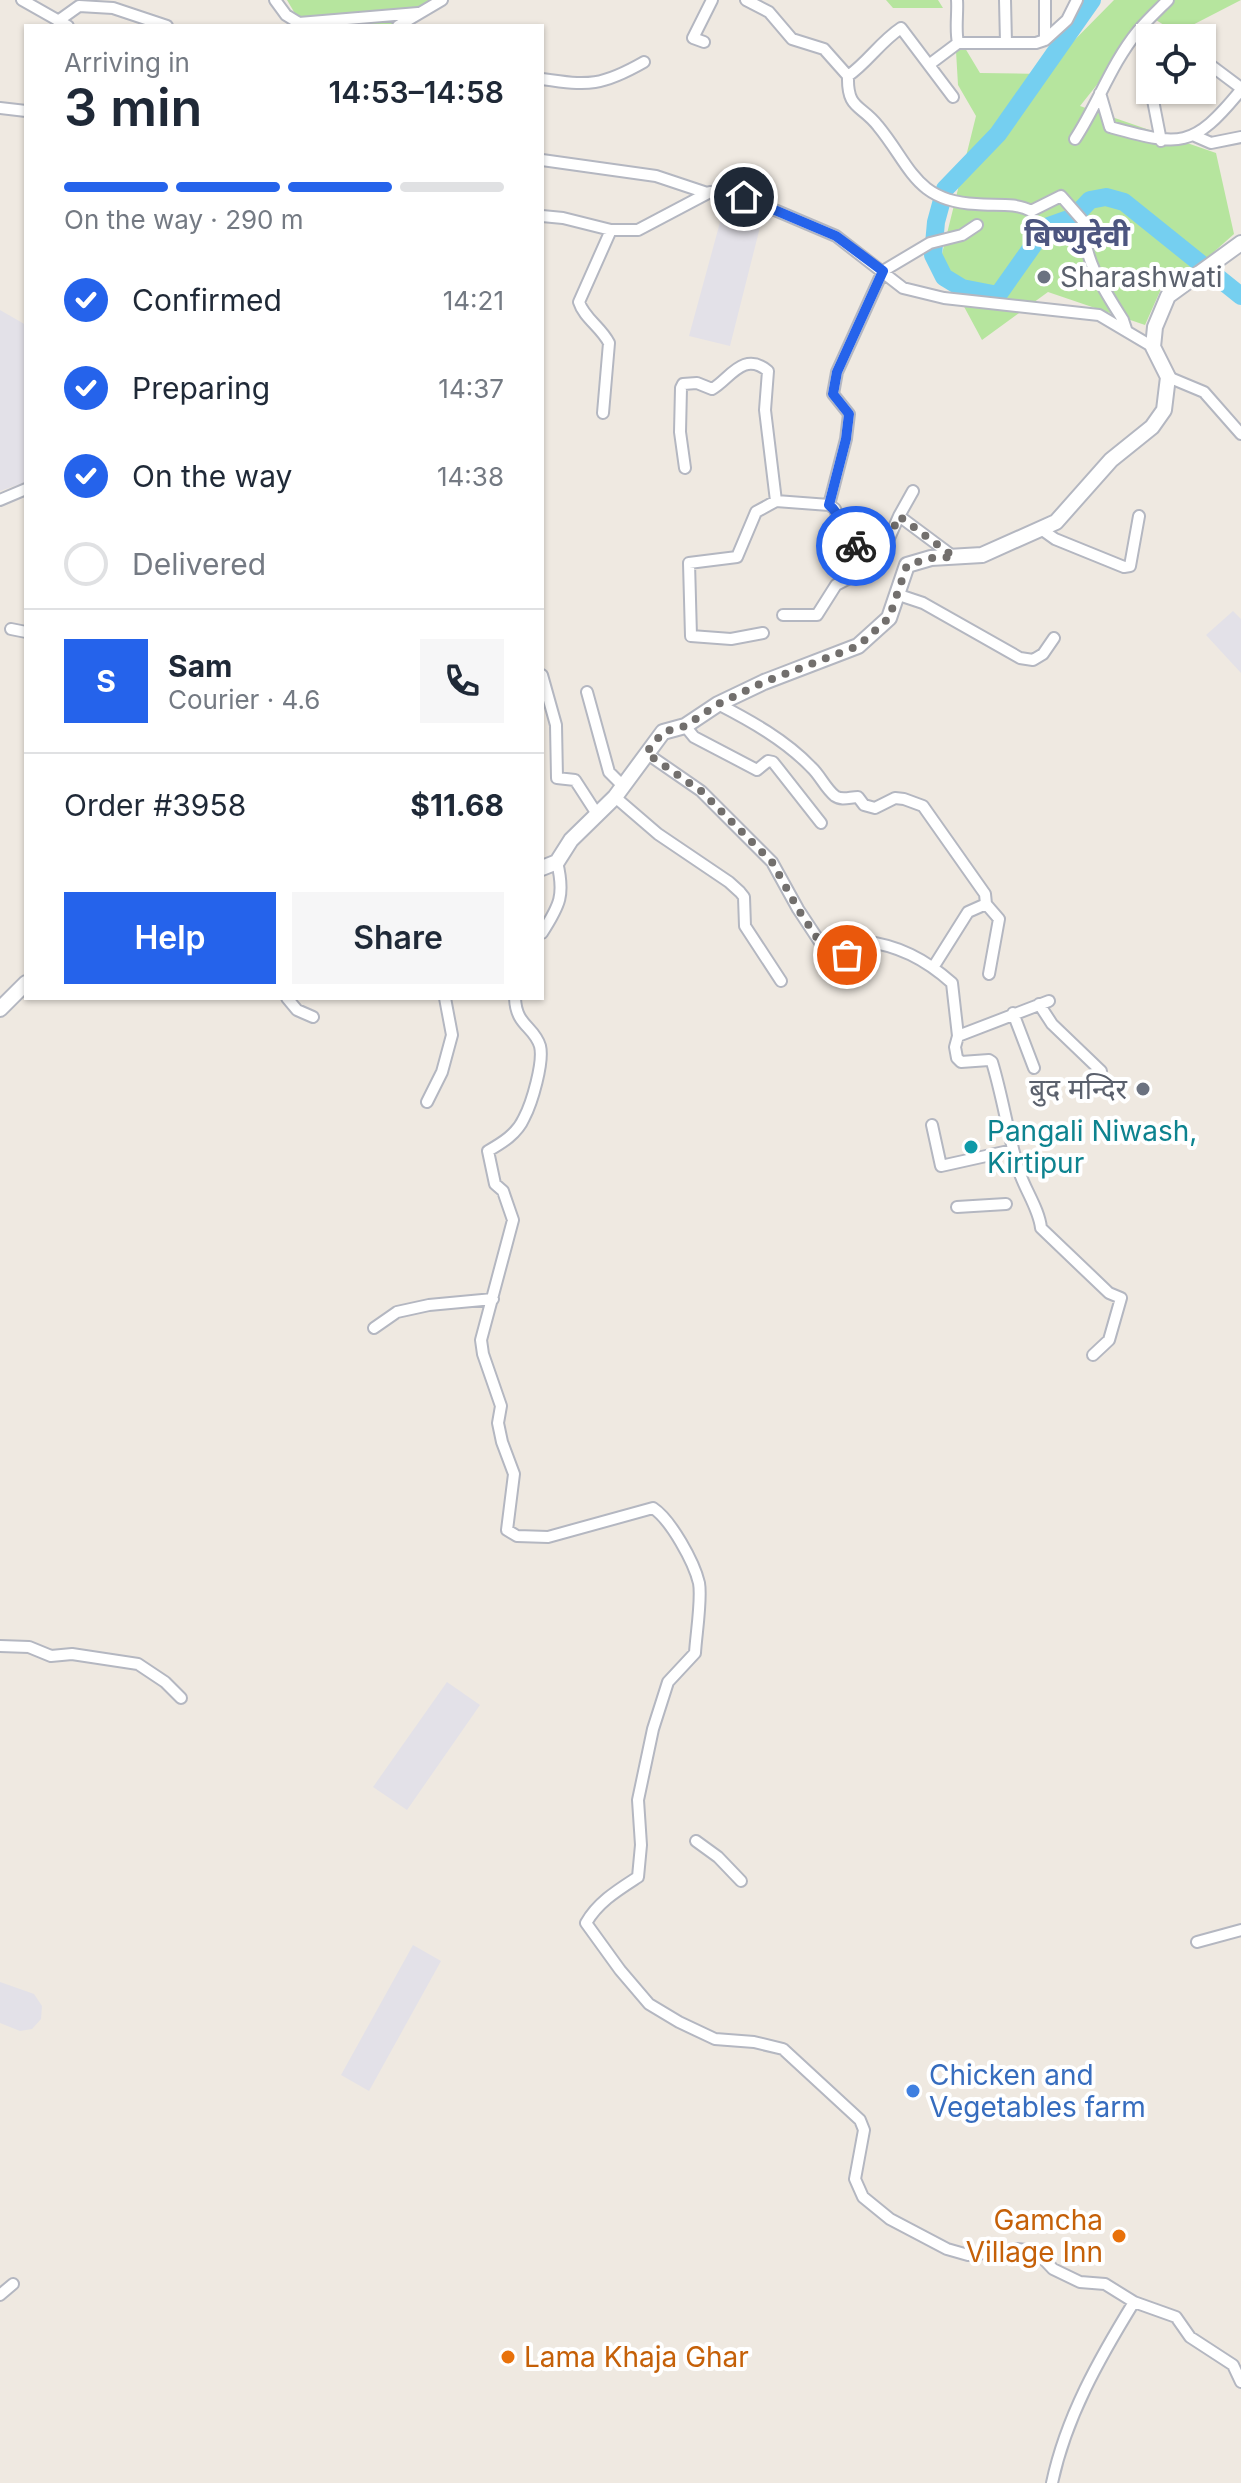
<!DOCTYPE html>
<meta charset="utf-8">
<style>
:root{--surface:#fff;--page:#f6f6f7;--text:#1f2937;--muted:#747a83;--line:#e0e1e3;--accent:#2563eb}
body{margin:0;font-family:Inter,"Noto Sans Devanagari",sans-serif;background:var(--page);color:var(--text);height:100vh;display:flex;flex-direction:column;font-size:30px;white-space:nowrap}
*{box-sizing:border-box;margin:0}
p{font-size:26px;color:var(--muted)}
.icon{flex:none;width:44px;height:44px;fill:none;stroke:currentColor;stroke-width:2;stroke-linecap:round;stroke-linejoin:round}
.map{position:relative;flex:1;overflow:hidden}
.side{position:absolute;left:24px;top:24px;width:520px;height:976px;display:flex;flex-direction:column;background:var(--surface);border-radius:0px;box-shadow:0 2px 6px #0004}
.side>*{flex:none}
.controls{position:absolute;left:1136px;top:24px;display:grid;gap:16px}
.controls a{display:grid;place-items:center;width:80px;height:80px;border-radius:0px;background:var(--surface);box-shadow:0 2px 6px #0004;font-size:40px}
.pin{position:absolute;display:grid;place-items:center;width:68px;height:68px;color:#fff;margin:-34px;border:4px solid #fff;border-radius:50%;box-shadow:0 2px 8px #0007}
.courier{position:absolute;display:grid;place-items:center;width:80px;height:80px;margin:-40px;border:6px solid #2563eb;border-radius:50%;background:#fff;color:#222;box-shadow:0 2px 10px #0007}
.summary em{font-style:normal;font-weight:600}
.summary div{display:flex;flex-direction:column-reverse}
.summary{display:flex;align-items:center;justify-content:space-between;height:136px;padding:0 40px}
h1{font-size:52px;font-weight:600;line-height:60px}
.bar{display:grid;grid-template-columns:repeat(4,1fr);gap:12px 8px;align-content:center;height:96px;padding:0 40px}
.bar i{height:10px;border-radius:6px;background:var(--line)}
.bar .selected{background:var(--accent)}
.bar p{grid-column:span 4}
.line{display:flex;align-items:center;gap:20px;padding:0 40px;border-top:2px solid var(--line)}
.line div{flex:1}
.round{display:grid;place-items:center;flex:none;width:84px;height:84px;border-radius:0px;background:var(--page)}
ol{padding:0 40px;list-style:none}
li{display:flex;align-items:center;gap:24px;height:88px}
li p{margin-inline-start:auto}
li .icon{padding:8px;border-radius:50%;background:var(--accent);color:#fff;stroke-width:4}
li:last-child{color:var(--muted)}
li i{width:44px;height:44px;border:4px solid var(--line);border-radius:50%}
.action{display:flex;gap:16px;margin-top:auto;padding:16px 40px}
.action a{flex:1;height:92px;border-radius:0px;background:var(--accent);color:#fff;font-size:32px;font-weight:600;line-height:92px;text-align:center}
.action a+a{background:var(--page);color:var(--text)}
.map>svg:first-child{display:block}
.industrial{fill:#e3e1e8}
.green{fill:#b6e59e}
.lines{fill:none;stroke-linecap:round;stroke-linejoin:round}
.river{stroke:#75cff0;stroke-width:18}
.street-casing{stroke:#b4b7c1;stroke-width:14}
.secondary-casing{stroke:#b4b7c1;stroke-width:18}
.street{stroke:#fff;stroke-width:10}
.secondary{stroke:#fff;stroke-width:14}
.done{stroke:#726f6d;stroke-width:8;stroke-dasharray:0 14.4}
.route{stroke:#2563eb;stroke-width:10}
.worship-dot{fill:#6b7280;stroke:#fff;stroke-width:3}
.culture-dot{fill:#0f9aa8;stroke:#fff;stroke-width:3}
.shop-dot{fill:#3f7fe0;stroke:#fff;stroke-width:3}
.food-dot{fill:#e8710a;stroke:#fff;stroke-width:3}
.labels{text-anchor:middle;stroke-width:8;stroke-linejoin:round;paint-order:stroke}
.worship-label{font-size:28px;fill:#5b616d;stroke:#fff;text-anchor:start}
.culture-label{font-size:28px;fill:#0d838f;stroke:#fff;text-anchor:start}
.shop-label{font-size:28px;fill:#366cbe;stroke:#fff;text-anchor:start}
.food-label{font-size:28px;fill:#c56008;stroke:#fff;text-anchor:end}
.neighbourhood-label{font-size:30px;font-weight:bold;fill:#4d5680;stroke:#fff}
</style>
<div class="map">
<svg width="1241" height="2483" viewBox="0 0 1241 2483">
<rect width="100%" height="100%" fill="#efe9e1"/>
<path class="industrial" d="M722,215L760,227L730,346L689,336Z
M0,310L26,325V482L0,491Z
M1233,611L1241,619V673L1206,635Z
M447,1682L480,1705L407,1810L373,1787Z
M413,1945L441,1961L369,2091L341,2075Z
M0,1982L34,1994L42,2006L41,2019L32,2029L20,2031L0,2023Z"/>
<path class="green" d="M287,0H439L397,26H354V22H300Z
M886,0H938L943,8H893Z
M1114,0H1241L1177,33L1151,17L1080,106L1216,153L1234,234L1197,267L1161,289L1145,325L1048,292L982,340L940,262L976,116L958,85L956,51L965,48L980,73L1041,74Z"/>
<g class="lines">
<path class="river" d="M1092,0L998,134L945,189L936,222L933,255L944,277L962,288L998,295L1046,227L1074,217L1090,200L1106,197L1124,202L1241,296"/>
<g class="street-casing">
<path id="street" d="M22,0L68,26
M275,0L286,15L299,23L418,13
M746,0L769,12L792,39L824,49L848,76C868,62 880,42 901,28L953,97
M957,0C958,14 955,29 958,43H1036L1045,40V0
M1005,0L1006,43
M58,21L79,6L113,8L167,26
M398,26L442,0
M1045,40L1067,20L1077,0
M704,42L693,38L712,0
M1205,61L1241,88
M930,64L958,43
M848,76C847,110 861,104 878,126C911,166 915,201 976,204C994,206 1015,202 1031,211L1061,196L1083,221C1083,259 1103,288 1123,320L1126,329
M1149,78L1150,82
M542,79C589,86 602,86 644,62
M1151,90L1161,141
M1100,93L1110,127C1180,146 1192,150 1241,90
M0,108L26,111
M1195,136L1211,143L1241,137
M1075,139C1098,104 1111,64 1138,31C1147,20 1158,10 1168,0
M542,160L656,176L707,193
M542,216L563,218L611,230H638L710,192L744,197L836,236L903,288L944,298L1099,315L1153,347
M1168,377L1204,392L1241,434
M603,413L609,343C601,327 584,318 579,302L611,230
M685,468L680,432L681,388L683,384L697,383L712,389C729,380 743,350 768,371L765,410L776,501
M913,491L899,516L954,557
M0,500L26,489
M829,505L846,439L849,414L833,394L837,372L883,271L930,243L962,235L977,225
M1041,529L1055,539L1124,567L1130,566L1139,516
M899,595L923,603L1020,658L1033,660L1043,654L1054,638
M783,615H817L836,585L878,563L899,516
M11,629L26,632
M763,633L731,639L691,636L689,563L737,557L756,512L776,501L829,505L835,509L843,536L878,563
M542,675L556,725L557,778L575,780L597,814
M587,692L609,772L622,785
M718,704C751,721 785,740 811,767C820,775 825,788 835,796C842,801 850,797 858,797L864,805L875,808L895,798L904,799L923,806L985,894L986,904L999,919L989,974
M685,726L694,737L757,770L768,761L773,762L821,823
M646,753L701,791L772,862L798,909L831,959L847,955L862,941C898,945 925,959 952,983L958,1036L955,1047L957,1058L961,1062L989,1060L992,1062C1003,1098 1008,1135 1019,1171C1025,1190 1039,1209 1041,1228L1109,1293L1121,1298L1109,1340L1093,1355
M615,797L658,834L729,882L740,892L744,897L745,926L781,981
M542,933C560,905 565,895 557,862
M934,966L968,912L986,904
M287,998L297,1010L313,1017
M515,998C516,1026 534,1026 540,1046C544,1062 532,1103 524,1118C517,1134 502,1143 488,1151L495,1184L503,1191L513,1220L481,1340L483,1354L501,1406L498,1423L502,1442L514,1474L507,1530L517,1536L548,1537L653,1508C671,1520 694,1562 699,1583C702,1599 696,1635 695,1653L668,1682L653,1729L638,1800L641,1845L638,1877C618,1890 598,1902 586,1923L620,1970L649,2004L679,2022L715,2039L754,2042L783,2049L860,2120L864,2130L855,2179L863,2197L890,2219L947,2249L968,2255L1017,2249L1036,2251L1053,2269L1080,2282L1105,2284L1134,2302L1176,2317L1190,2337L1233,2365L1241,2382
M1039,1004L1052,1024L1101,1071
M1013,1013L1034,1068
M958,1036L1049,1001
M427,1102L442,1072L452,1035L445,998
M932,1125L941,1166L1013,1150
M957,1207L1006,1204
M374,1328L397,1312L429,1305L493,1299
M0,1646L29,1647L51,1656L72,1654L138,1664L165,1682L181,1698
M696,1841L718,1857L741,1881
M1197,1942L1241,1930
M0,2295L13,2284
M1052,2483C1066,2417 1099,2359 1134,2302"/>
</g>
<g class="secondary-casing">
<path id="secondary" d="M542,868L557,862L571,840L615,797L663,732L685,726L718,704L764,682L858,646L889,618L907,565L931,558L982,555L1056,522L1111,460L1152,427L1164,410L1168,377L1153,347L1155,327L1168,296L1241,243
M0,1009L26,983"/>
</g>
<use href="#street" class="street"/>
<use href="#secondary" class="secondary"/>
</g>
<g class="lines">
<path class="done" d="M847,955L831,959L798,909L772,862L701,791L646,753L663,732L685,726L718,704L764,682L858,646L889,618L907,565L931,558L954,557L899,516L878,563L856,546"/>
<path class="route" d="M744,197L836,236L883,271L837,372L833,394L849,414L846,439L829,505C844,516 834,530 856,546"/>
</g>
<g class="worship-dot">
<circle cx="1044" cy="277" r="8"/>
<circle cx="1143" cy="1089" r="8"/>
</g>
<circle class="culture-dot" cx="971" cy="1147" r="8"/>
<circle class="shop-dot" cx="913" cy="2091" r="8"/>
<g class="food-dot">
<circle cx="1119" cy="2236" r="8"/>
<circle cx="508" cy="2357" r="8"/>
</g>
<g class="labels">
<g class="worship-label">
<text x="1060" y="287">Sharashwati</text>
<text x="1127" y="1099" text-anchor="end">बुद मन्दिर</text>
</g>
<g class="culture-label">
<text x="987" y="1141">Pangali Niwash,<tspan x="987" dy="32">Kirtipur</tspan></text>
</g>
<g class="shop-label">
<text x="929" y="2085">Chicken and<tspan x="929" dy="32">Vegetables farm</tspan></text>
</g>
<g class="food-label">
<text x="1103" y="2230">Gamcha<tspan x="1103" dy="32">Village Inn</tspan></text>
<text x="524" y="2367" text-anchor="start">Lama Khaja Ghar</text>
</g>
<g class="neighbourhood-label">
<text x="1077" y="246">बिष्णुदेवी</text>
</g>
</g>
</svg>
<div class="controls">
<a><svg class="icon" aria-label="locate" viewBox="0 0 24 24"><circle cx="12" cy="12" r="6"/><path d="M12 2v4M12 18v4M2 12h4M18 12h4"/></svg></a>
</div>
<div class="pin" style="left:847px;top:955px;background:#ea580c"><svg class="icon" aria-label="bag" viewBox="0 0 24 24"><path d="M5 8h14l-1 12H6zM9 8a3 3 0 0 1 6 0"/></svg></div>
<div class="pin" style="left:744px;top:197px;background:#1f2937"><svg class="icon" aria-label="home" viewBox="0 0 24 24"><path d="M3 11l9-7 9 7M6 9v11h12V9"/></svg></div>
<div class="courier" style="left:856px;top:546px"><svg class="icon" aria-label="bike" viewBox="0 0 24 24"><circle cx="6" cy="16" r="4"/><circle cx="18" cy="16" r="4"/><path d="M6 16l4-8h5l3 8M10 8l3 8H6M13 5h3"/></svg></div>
<section class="side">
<div class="summary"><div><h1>3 min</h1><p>Arriving in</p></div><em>14:53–14:58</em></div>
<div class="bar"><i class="selected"></i><i class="selected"></i><i class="selected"></i><i></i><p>On the way · 290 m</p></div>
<ol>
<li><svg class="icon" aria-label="check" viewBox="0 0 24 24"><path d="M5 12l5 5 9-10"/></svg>Confirmed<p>14:21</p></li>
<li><svg class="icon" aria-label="check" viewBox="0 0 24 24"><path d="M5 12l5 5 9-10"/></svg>Preparing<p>14:37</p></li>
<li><svg class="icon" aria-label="check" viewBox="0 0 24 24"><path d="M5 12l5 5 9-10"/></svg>On the way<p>14:38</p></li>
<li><i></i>Delivered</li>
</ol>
<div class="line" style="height:144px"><b class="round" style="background:var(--accent);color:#fff">S</b><div><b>Sam</b><p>Courier · 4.6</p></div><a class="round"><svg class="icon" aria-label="phone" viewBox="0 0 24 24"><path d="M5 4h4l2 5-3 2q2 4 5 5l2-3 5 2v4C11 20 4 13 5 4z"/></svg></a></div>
<div class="line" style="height:104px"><div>Order #3958</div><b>$11.68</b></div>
<div class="action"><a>Help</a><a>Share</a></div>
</section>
</div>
